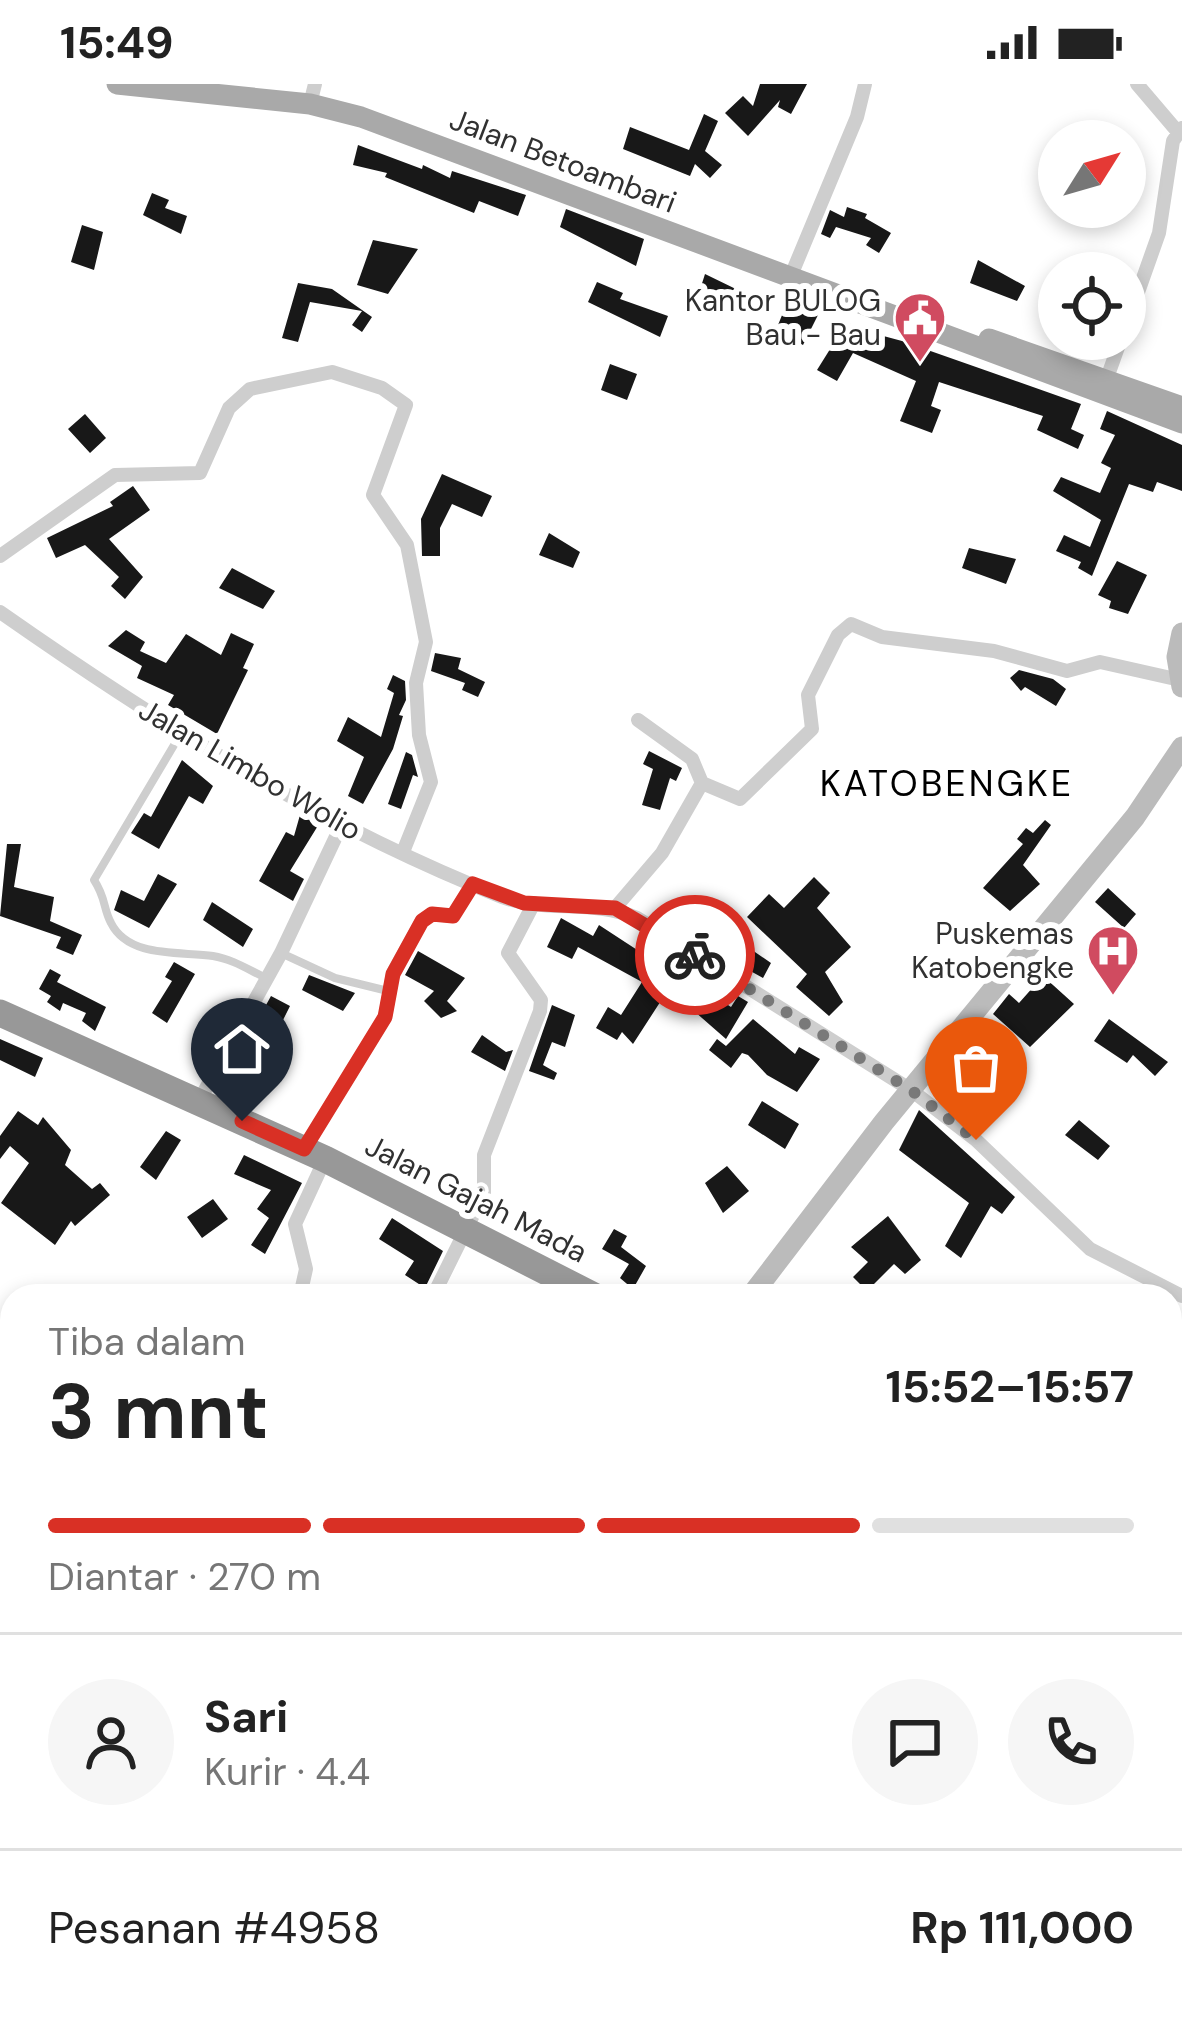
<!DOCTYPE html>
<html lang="id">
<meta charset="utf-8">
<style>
:root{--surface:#fff;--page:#f6f6f6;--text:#222;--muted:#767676;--line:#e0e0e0;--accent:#d93025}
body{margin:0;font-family:"DM Sans",sans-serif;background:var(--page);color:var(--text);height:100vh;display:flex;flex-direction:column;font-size:45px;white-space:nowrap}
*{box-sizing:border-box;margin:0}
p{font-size:39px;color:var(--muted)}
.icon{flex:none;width:66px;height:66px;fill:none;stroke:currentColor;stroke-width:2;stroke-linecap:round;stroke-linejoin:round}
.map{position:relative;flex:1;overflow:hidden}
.drawer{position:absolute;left:0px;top:1200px;width:1182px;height:747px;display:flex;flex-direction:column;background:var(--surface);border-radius:36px 36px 0 0;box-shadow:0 6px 18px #0003}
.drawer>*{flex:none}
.needle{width:78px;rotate:53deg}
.tools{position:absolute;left:1038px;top:36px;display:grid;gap:24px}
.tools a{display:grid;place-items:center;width:108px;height:108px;border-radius:50%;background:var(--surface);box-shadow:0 6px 18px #0003;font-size:60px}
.pin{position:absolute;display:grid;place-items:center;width:102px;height:102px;color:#fff;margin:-123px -51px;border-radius:50% 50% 50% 0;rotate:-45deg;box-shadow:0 0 12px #0007}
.pin .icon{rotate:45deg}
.courier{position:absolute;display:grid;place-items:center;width:120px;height:120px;margin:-60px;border:9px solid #d93025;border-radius:50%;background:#fff;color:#222;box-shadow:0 3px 15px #0007}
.overview em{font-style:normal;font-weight:700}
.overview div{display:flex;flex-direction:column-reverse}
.overview{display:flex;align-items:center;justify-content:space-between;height:204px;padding:0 48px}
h1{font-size:78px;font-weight:700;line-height:90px}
.bar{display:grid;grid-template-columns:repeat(4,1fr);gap:18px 12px;align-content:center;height:144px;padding:0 48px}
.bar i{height:15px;border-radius:9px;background:var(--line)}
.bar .current{background:var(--accent)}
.bar p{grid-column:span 4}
.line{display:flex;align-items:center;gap:30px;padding:0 48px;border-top:3px solid var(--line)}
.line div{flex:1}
.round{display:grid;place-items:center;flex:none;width:126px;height:126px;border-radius:63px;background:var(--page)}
.status{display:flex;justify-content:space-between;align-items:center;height:84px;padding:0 60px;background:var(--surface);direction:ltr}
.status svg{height:33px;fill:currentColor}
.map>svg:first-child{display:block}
.building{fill:#181818}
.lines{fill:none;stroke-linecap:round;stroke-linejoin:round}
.lane{stroke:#cecece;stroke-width:8}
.street{stroke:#cecece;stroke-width:14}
.secondary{stroke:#bbb;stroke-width:21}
.primary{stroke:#a9a9a9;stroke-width:21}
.highway{stroke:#989898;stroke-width:27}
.done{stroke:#797979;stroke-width:12;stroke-dasharray:0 21.6}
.route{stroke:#d93025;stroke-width:15}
.labels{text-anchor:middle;stroke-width:12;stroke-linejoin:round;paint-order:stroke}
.street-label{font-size:30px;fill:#313131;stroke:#fff}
.poi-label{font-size:30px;fill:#313131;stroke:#fff;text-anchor:end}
.quarter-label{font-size:36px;letter-spacing:3px;fill:#000;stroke:#fff}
</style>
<div class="status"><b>15:49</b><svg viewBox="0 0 49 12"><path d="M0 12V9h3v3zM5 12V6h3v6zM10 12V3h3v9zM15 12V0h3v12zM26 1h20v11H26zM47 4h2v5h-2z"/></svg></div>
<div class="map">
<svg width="1182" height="1945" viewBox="0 0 1182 1945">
<rect width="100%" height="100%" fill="#fff"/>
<path class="building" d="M760,0H807L791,30L778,23L780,16L748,52L725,29L743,12L753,22Z
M704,30L718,37L705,67L722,81L710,94L695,80L690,92L623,65L630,43L689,66Z
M358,61L422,85L423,81L450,94L452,87L526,111L518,132L479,117L474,129L385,93L387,89L353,81Z
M152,109L169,116L165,124L187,132L181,150L143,131Z
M847,123L867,130L865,134L891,149L879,169L866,161L871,154L836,143L830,154L821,150L830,126L844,133Z
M566,125L644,155L636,182L560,143Z
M82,141L103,148L94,186L71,178Z
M373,156L418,165L388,210L357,201Z
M978,176L1025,202L1017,217L970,199Z
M705,190L742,208L733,229L698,212Z
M597,198L623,209L620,215L668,232L660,253L588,218Z
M298,199L332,205L372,233L362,248L352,241L362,227L310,218L298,258L282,254Z
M789,214L819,229L803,261L790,254L794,248L778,241Z
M847,238L875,255L876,250L902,257L1081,320L1071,345L1084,351L1078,365L1037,346L1043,332L939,298L931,322L941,326L932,349L900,337L916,297L853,269L837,297L817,286Z
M610,280L637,290L627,316L601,306Z
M1107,327L1182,361V407L1157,398L1153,408L1129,400L1092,492L1078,484L1081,478L1056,467L1064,451L1090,463L1101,436L1053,407L1061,393L1100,409L1111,384L1101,379L1115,351L1100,345Z
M85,330L106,354L90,369L68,345Z
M442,390L492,412L482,433L452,420L440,444V472H422L421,435Z
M133,402L150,426L109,455L143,493L125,515L111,502L119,493L85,461L56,474L47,454L113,422L110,418Z
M549,449L580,468L573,484L539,471Z
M969,464L1016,475L1006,500L962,484Z
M1117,477L1147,491L1128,530L1109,524L1111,517L1098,511Z
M232,484L275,507L263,525L219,504Z
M126,546L145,558L140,567L166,579L186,550L221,571L231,549L254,560L243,584L248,586L217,650L168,621L174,611L137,594L142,582L108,562Z
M435,569L461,574L458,585L485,598L478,613L462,606L465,599L431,587Z
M1019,586L1053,595L1066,605L1056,622L1025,603L1021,607L1010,594Z
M393,591L405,597L406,616L399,631L403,632L393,665L363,720L348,712L364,673L337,657L348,633L381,653L394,609L387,605Z
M649,667L682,684L676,697L670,694L660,726L642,721L653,685L643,680Z
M406,668L412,671L418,693L413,691L401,725L388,720Z
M182,676L213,702L203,720L189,712L159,765L131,749L144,729L151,733Z
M300,731L319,740L290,787L304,795L293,817L259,797L286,748L294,752Z
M1045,736L1051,741L1023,781L1040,800L1010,827L983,804L1023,760L1017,755L1026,744L1033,749Z
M7,760H21L14,803L54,813L50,837L82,851L73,871L56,864L61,853L0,832Z
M158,790L177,800L149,844L114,826L121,806L144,817Z
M814,793L830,809L817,824L851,863L825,888L843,918L829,932L796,903L807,890L747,833L769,810L784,824Z
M1108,804L1136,830L1124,844L1095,818Z
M212,818L253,845L243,863L203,836Z
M561,834L593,852L599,841L677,892L633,960L622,948L617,956L596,944L608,923L621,931L642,898L578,863L572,875L547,863Z
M739,857L771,879L763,894L727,874Z
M418,867L465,894L447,917L457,927L441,934L424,917L434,907L405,891Z
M174,878L195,890L167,939L152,929L172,897L165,893Z
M50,885L61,891L57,898L106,923L95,947L82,937L86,929L63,919L60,927L47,918L51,912L39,905Z
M309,891L355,909L343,927L302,906Z
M1043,892L1074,920L1030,963L993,930L1009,910L1019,919Z
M707,907L731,923L738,912L748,918L726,955L694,927Z
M271,912L290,922L275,952L255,941Z
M552,921L575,931L565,963L552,958L543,981L557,989L554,996L529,987Z
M753,935L795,970L799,963L820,975L797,1008L767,991L748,971L742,969L731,984L709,966L717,955L726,962Z
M1109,935L1168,978L1155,992L1133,971L1127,979L1094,957Z
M482,951L506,968L513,966L505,987L471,968Z
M0,955L43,974L35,993L0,976Z
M954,976L994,1009L980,1026L940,993Z
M762,1017L799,1040L785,1065L748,1041Z
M919,1026L1015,1113L1002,1130L991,1122L961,1174L945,1162L969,1119L899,1066Z
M18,1027L38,1041L43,1033L71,1066L65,1081L92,1105L100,1099L110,1111L75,1142L71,1137L55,1161L1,1119L29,1079L10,1062L0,1075V1052Z
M1079,1036L1110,1062L1098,1076L1065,1051Z
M166,1047L181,1056L156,1096L140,1083Z
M244,1071L302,1099L265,1170L251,1161L269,1134L257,1125L271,1106L234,1090Z
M727,1082L749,1107L723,1129L705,1099Z
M213,1115L228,1135L202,1154L187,1133Z
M888,1132L921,1176L905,1190L894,1180L867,1207L853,1193L868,1178L851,1163Z
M392,1134L443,1167L425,1204L405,1191L414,1177L379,1155Z
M614,1145L627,1152L621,1163L646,1182L633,1205L620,1194L629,1180L602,1165Z"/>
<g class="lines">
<path class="lane" d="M180,651L94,796C106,814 103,824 111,839C129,875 182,867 213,872C232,875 249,886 266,894
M281,869L335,894L388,907"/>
<path class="street" d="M1137,0L1177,47
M310,20L315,0
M790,194L857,33L865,0
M1125,245L1159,149L1173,57L1182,44
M1107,294L1121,255
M0,472L115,391L200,389L229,324L250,305L332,288L382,304L406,321L373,411L407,461L426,558L416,599L419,651L431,698L403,768
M0,528C160,640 320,741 502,813C545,829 593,815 637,834L911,1006L976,1056L1090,1165L1182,1212
M702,699L740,715L812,645L808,611L838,551L851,540L882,553L994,567L1067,587L1100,578L1180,596
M615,824L662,769L702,699L692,675L638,636
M199,1017L281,869L341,742
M304,1065L385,933L393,889L422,837L432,830L453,832L473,800
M300,1212L306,1185L295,1140L325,1075
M433,1212L484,1109V1071L540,927L541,916L508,869L534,819
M1170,1342L1182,1332
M859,1935L861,1945"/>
<path class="secondary" d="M1182,549L1177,573L1182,603
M751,1212L884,1038L1135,733L1182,663
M0,1664L12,1666
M127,1945L130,1935"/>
<path class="primary" d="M117,0L310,20L361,33L1182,339
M989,255L1182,323"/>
<path class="highway" d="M0,929L325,1075L594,1212
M1170,1616L1182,1627"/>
</g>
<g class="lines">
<path class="done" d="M695,871L911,1006L976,1056"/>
<path class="route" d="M242,1037L304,1065L385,933L393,890L422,837L432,830L453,832L473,800L524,819L615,824L695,871"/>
</g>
<defs>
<g id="civic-pin" transform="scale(2.7)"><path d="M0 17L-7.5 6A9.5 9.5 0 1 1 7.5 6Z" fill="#d04b60" stroke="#fff"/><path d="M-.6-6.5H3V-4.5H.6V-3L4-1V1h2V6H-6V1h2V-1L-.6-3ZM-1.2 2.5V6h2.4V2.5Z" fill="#fff"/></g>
<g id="hospital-pin" transform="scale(2.7)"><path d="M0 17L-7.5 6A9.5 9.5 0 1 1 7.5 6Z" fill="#d04b60" stroke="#fff"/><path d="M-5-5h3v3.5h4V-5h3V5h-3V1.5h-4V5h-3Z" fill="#fff"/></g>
</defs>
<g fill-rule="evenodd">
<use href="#civic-pin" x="920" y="234"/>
<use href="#hospital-pin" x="1113" y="867"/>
</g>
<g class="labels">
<g class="street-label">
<text transform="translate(563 77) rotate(21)" y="10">Jalan Betoambari</text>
<text transform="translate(250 686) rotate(30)" y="10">Jalan Limbo Wolio</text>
<text transform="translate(476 1115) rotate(27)" y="10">Jalan Gajah Mada</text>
</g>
<g class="poi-label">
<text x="881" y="227">Kantor BULOG<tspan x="881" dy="34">Bau - Bau</tspan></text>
<text x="1074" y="860">Puskemas<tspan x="1074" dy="34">Katobengke</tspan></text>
</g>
<g class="quarter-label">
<text x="947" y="712">KATOBENGKE</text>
</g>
</g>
</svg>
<div class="tools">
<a><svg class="needle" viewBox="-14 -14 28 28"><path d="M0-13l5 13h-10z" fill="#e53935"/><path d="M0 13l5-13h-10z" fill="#767676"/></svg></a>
<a><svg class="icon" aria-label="locate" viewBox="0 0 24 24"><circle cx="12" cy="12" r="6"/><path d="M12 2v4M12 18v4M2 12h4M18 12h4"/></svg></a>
</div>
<div class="pin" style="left:976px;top:1056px;background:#ea580c"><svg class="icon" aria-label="bag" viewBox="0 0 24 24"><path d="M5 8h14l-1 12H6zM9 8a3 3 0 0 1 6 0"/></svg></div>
<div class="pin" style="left:242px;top:1037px;background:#1f2937"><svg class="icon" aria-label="home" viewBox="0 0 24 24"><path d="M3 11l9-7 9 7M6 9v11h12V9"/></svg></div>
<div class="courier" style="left:695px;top:871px"><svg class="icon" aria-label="bike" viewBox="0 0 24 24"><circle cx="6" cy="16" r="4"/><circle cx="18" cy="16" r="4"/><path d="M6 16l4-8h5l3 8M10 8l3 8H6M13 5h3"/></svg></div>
<section class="drawer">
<div class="overview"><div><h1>3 mnt</h1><p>Tiba dalam</p></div><em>15:52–15:57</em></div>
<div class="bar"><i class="current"></i><i class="current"></i><i class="current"></i><i></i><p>Diantar · 270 m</p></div>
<div class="line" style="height:216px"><a class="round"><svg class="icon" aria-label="person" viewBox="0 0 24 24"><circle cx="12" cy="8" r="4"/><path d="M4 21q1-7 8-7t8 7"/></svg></a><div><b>Sari</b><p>Kurir · 4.4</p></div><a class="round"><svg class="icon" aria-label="chat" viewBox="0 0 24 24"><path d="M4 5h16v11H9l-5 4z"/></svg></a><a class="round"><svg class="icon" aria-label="phone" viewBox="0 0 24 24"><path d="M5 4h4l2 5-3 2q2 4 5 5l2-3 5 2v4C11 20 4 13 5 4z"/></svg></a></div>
<div class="line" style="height:156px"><div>Pesanan #4958</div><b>Rp 111,000</b></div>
</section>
</div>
